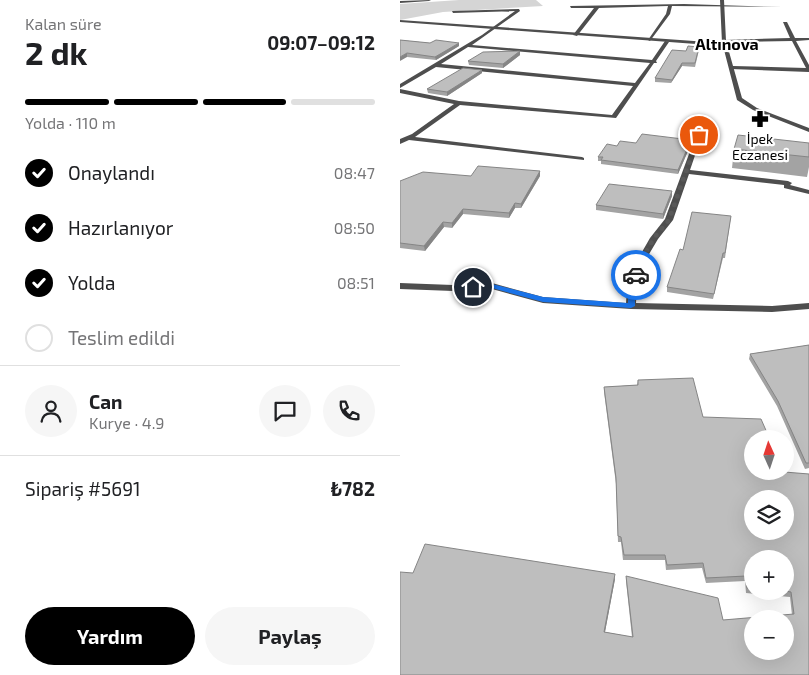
<!DOCTYPE html>
<html lang="tr">
<meta charset="utf-8">
<style>
:root{--surface:#fff;--page:#f6f6f6;--text:#202124;--muted:#757577;--line:#e0e0e0;--accent:#000}
body{margin:0;font-family:"Exo 2",sans-serif;background:var(--page);color:var(--text);height:100vh;display:flex;flex-direction:column;font-size:19px;white-space:nowrap}
*{box-sizing:border-box;margin:0}
p{font-size:16px;color:var(--muted)}
.icon{flex:none;width:28px;height:28px;fill:none;stroke:currentColor;stroke-width:2;stroke-linecap:round;stroke-linejoin:round}
.map{position:relative;flex:1;overflow:hidden}
.side{display:flex;flex-direction:column;background:var(--surface);width:400px}
.side>*{flex:none}
.needle{width:32px;rotate:357deg}
.fabs{position:absolute;left:344px;top:430px;display:grid;gap:10px}
.fabs a{display:grid;place-items:center;width:50px;height:50px;border-radius:50%;background:var(--surface);box-shadow:0 5px 20px #0002;font-size:25px}
.pin{position:absolute;display:grid;place-items:center;width:42px;height:42px;color:#fff;margin:-21px;border:2px solid #fff;border-radius:50%;box-shadow:0 1px 5px #0007}
.courier{position:absolute;display:grid;place-items:center;width:50px;height:50px;margin:-25px;border:4px solid #1a73e8;border-radius:50%;background:#fff;color:#222;box-shadow:0 1px 6px #0007}
.headline em{font-style:normal;font-weight:700}
.headline div{display:flex;flex-direction:column-reverse}
.headline{display:flex;align-items:center;justify-content:space-between;height:85px;padding:0 25px}
h1{font-size:32px;font-weight:700;line-height:38px}
.bar{display:grid;grid-template-columns:repeat(4,1fr);gap:8px 5px;align-content:center;height:60px;padding:0 25px}
.bar i{height:6px;border-radius:4px;background:var(--line)}
.bar .selected{background:var(--accent)}
.bar p{grid-column:span 4}
.line{display:flex;align-items:center;gap:12px;padding:0 25px;border-top:1px solid var(--line)}
.line div{flex:1}
.round{display:grid;place-items:center;flex:none;width:52px;height:52px;border-radius:26px;background:var(--page)}
ol{padding:0 25px;list-style:none}
li{display:flex;align-items:center;gap:15px;height:55px}
li p{margin-inline-start:auto}
li .icon{padding:5px;border-radius:50%;background:var(--accent);color:#fff;stroke-width:4}
li:last-child{color:var(--muted)}
li i{width:28px;height:28px;border:2px solid var(--line);border-radius:50%}
.cta{display:flex;gap:10px;margin-top:auto;padding:10px 25px}
.cta a{flex:1;height:58px;border-radius:30px;background:var(--accent);color:#fff;font-size:20px;font-weight:700;line-height:58px;text-align:center}
.cta a+a{background:var(--page);color:var(--text)}
main{display:flex;flex:1;min-height:0}
.map>svg:first-child{display:block}
.green{fill:#d5d5d5}
.lines{fill:none;stroke-linecap:round;stroke-linejoin:round}
.minor{fill:#4e4e4e;fill-rule:evenodd}
.tertiary{fill:#4e4e4e;fill-rule:evenodd}
.wall{fill:#a3a3a3;fill-rule:evenodd}
.shaded-wall{fill:#858585}
.building{fill:#bebebe;stroke:#858585;fill-rule:evenodd}
.route{fill:#1a73e8}
.done{stroke:#595959;stroke-width:5;stroke-dasharray:0 9}
.labels{text-anchor:middle;stroke-width:4.5;stroke-linejoin:round;paint-order:stroke}
.far-poi-label{font-size:14px;fill:#000;stroke:#fff}
.far-quarter-label{font-size:16px;font-weight:bold;fill:#000;stroke:#fff}
</style>
<main>
<section class="side">
<div class="headline"><div><h1>2 dk</h1><p>Kalan süre</p></div><em>09:07–09:12</em></div>
<div class="bar"><i class="selected"></i><i class="selected"></i><i class="selected"></i><i></i><p>Yolda · 110 m</p></div>
<ol>
<li><svg class="icon" aria-label="check" viewBox="0 0 24 24"><path d="M5 12l5 5 9-10"/></svg>Onaylandı<p>08:47</p></li>
<li><svg class="icon" aria-label="check" viewBox="0 0 24 24"><path d="M5 12l5 5 9-10"/></svg>Hazırlanıyor<p>08:50</p></li>
<li><svg class="icon" aria-label="check" viewBox="0 0 24 24"><path d="M5 12l5 5 9-10"/></svg>Yolda<p>08:51</p></li>
<li><i></i>Teslim edildi</li>
</ol>
<div class="line" style="height:90px"><a class="round"><svg class="icon" aria-label="person" viewBox="0 0 24 24"><circle cx="12" cy="8" r="4"/><path d="M4 21q1-7 8-7t8 7"/></svg></a><div><b>Can</b><p>Kurye · 4.9</p></div><a class="round"><svg class="icon" aria-label="chat" viewBox="0 0 24 24"><path d="M4 5h16v11H9l-5 4z"/></svg></a><a class="round"><svg class="icon" aria-label="phone" viewBox="0 0 24 24"><path d="M5 4h4l2 5-3 2q2 4 5 5l2-3 5 2v4C11 20 4 13 5 4z"/></svg></a></div>
<div class="line" style="height:65px"><div>Sipariş #5691</div><b>₺782</b></div>
<div class="cta"><a>Yardım</a><a>Paylaş</a></div>
</section>
<div class="map">
<svg width="409" height="675" viewBox="0 0 409 675">
<rect width="100%" height="100%" fill="#fff"/>
<path class="green" d="M59,0H136L143,6L43,12L0,20V4Z"/>
<g class="lines">
<path class="minor" d="M284,4L382,7L272,6L270,14L250,41L248,40L266,14L268,6L199,8L177,36L173,35L194,8H171L170,6Z
M119,9L120,11L72,45L252,60L265,41L269,42L256,61L257,63H254L216,118L60,105L15,137L182,157L184,158V160L9,140L0,144V139L12,134L54,104L0,93V89L59,101L212,115L233,86L36,67L0,88V84L82,35L115,11L53,13L52,11ZM68,47L250,63L235,83L41,64Z
M383,22H387L395,38H409V40L396,41L409,65V72L331,69L333,66L406,68L392,41L324,42L322,41L324,40L390,38Z
M299,127L302,129V135L290,170L388,181L392,183L390,185L409,190V194L384,188V185L289,174L273,220L258,239L242,266L237,288L236,303L372,306L409,303V309L372,312L231,309L143,303L92,289L53,291L0,289V283L53,285L92,283L143,297L226,303L227,288L234,266L250,238L265,219L296,135V129Z"/>
<path class="tertiary" d="M31,0L29,1L0,3V1Z
M320,0H324L326,41L342,98L357,108L409,128V132L353,110L337,100L323,46L0,22V20L322,43Z"/>
</g>
<path class="wall" d="M0,40L59,46L36,60L7,57Z
M299,50L295,67L282,66L271,83L255,82V78L286,51Z
M120,51V55L103,68L69,65L68,61Z
M82,70V73L47,96L28,93L27,89Z
M236,143L291,144L278,174L201,164V161H198V157L217,146Z
M409,143V167L407,177L332,168L334,149Z
M140,171V176L121,208H115L109,218L63,214L52,228L44,227L25,251L0,248V181Z
M272,196L263,219L196,210V205Z
M331,216L325,258H323L313,299L267,292V287L283,250Z
M409,345V468L405,469L377,406L349,359L350,354Z
M238,380L303,417L352,471L409,474V675H0L215,579L205,632L232,637L226,581V576L323,620L392,615L390,597L346,593L345,581L306,583L302,568L266,570L265,560H223L221,542H218L216,484L204,392V387L237,385ZM352,559L385,591H352Z"/>
<path class="shaded-wall" d="M59,43V46L36,60L35,57Z
M120,51V55L103,68V64Z
M7,53V57L0,61V57Z
M282,63V66L271,83L272,80Z
M82,70V73L47,96V92Z
M291,140V144L278,174V170Z
M140,171V176L121,208V204Z
M272,191V196L263,219V214Z
M115,203V208L109,218V213Z
M63,209V214L52,228V223Z
M43,222L44,227L25,251L24,246Z
M215,574V579L204,637V632Z"/>
<path class="building" d="M0,40L30,43L36,40L59,43L35,57L7,53L0,57Z
M288,46L299,47L295,63H282L272,80L255,78L272,50L286,51Z
M120,51L103,64L68,61L83,52Z
M63,68L82,70L47,92L27,89Z
M242,134L291,140L278,170L201,160L203,157H198L207,144L217,146L220,141L236,143Z
M338,135L409,143V157L334,149Z
M78,166L140,171L121,204L115,203L109,213L63,209L52,223L43,222L24,246L0,243V181L23,172L71,176Z
M209,184L272,191L263,214L196,205Z
M292,212L331,216L325,253H323L314,294L267,287L280,249L283,250Z
M409,345V463H406L378,401L350,354Z
M293,378L303,417L361,419L368,435V439H352V471H372L409,474V675H0V572L13,573L25,544L215,574L204,632L233,637L226,576L318,598L323,620L394,614L391,592L385,591V559H352V589L347,588L346,576L306,578L303,563L267,565L265,555H224L221,537L218,536L216,478L204,387L238,385V380ZM352,499H385V531H352ZM352,619H385V651H352Z"/>
<path class="route" d="M236,272L239,275L235,288V306L231,308L143,302L92,288L73,289L69,287L73,285L92,284L143,297L228,303V288L232,275Z"/>
<g class="lines">
<path class="done" d="M236,275L238,266L254,238L269,220L299,135"/>
</g>
<defs>
<g id="pharmacy-bare" transform="scale(1.35)"><path d="M-2-6h4v4h4v4h-4v4h-4v-4h-4v-4h4Z" fill="#000" stroke="#fff" stroke-width="2.5" paint-order="stroke"/></g>
</defs>
<g fill-rule="evenodd">
<use href="#pharmacy-bare" x="360" y="119"/>
</g>
<g class="labels">
<g class="far-poi-label">
<text x="360" y="144">İpek<tspan x="360" dy="16">Eczanesi</tspan></text>
</g>
<g class="far-quarter-label">
<text x="327" y="50">Altınova</text>
</g>
</g>
</svg>
<div class="fabs">
<a><svg class="needle" viewBox="-14 -14 28 28"><path d="M0-13l5 13h-10z" fill="#e53935"/><path d="M0 13l5-13h-10z" fill="#757577"/></svg></a>
<a><svg class="icon" aria-label="layers" viewBox="0 0 24 24"><path d="M12 4l9 5-9 5-9-5zM3 14l9 5 9-5"/></svg></a>
<a>+</a>
<a>−</a>
</div>
<div class="pin" style="left:299px;top:135px;background:#ea580c"><svg class="icon" aria-label="bag" viewBox="0 0 24 24"><path d="M5 8h14l-1 12H6zM9 8a3 3 0 0 1 6 0"/></svg></div>
<div class="pin" style="left:73px;top:287px;background:#1f2937"><svg class="icon" aria-label="home" viewBox="0 0 24 24"><path d="M3 11l9-7 9 7M6 9v11h12V9"/></svg></div>
<div class="courier" style="left:236px;top:275px"><svg class="icon" aria-label="car" viewBox="0 0 24 24"><path d="M5 17H2v-5l4-1 3-4h7l3 4 3 1v5h-3M9 17h6M6 11h13"/><circle cx="7" cy="17" r="2"/><circle cx="17" cy="17" r="2"/></svg></div>
</div>
</main>
